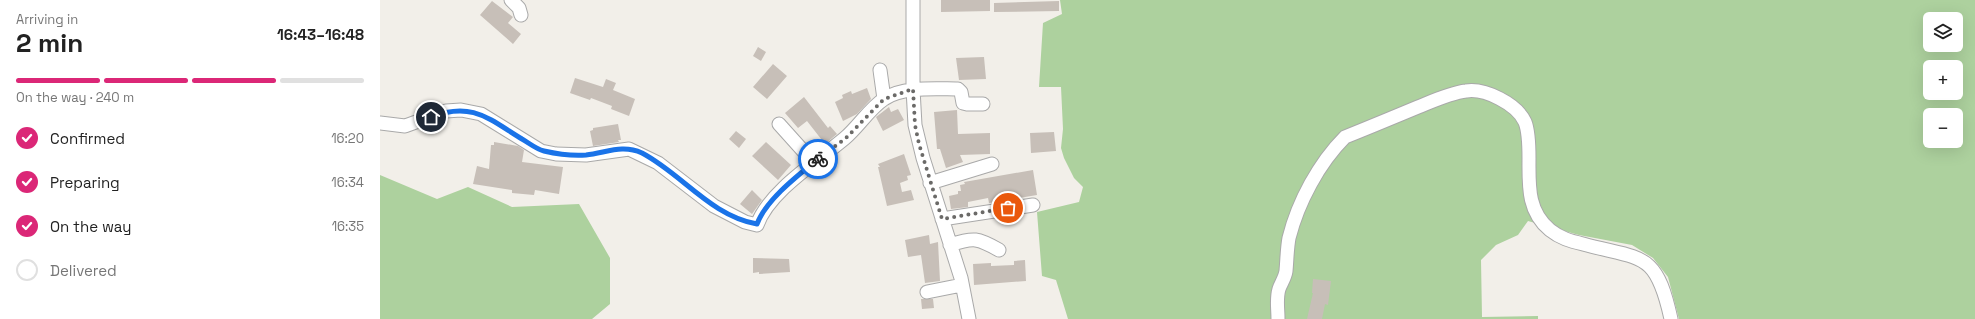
<!DOCTYPE html>
<meta charset="utf-8">
<style>
:root{--surface:#fff;--page:#f6f6f6;--text:#222;--muted:#767676;--line:#e0e0e0;--accent:#db2777}
body{margin:0;font-family:"Space Grotesk",sans-serif;background:var(--page);color:var(--text);height:100vh;display:flex;flex-direction:column;font-size:15px;white-space:nowrap}
*{box-sizing:border-box;margin:0}
p{font-size:13px;color:var(--muted)}
.icon{flex:none;width:22px;height:22px;fill:none;stroke:currentColor;stroke-width:2;stroke-linecap:round;stroke-linejoin:round}
.map{position:relative;flex:1;overflow:hidden}
.side{display:flex;flex-direction:column;background:var(--surface);width:380px}
.side>*{flex:none}
.buttons{position:absolute;left:1543px;top:12px;display:grid;gap:8px}
.buttons a{display:grid;place-items:center;width:40px;height:40px;border-radius:6px;background:var(--surface);box-shadow:0 4px 16px #0002;font-size:20px}
.pin{position:absolute;display:grid;place-items:center;width:34px;height:34px;color:#fff;margin:-17px;border:2px solid #fff;border-radius:50%;box-shadow:0 1px 4px #0007}
.courier{position:absolute;display:grid;place-items:center;width:40px;height:40px;margin:-20px;border:3px solid #1a73e8;border-radius:50%;background:#fff;color:#222;box-shadow:0 1px 5px #0007}
.overview em{font-style:normal;font-weight:600}
.overview div{display:flex;flex-direction:column-reverse}
.overview{display:flex;align-items:center;justify-content:space-between;height:68px;padding:0 16px}
h1{font-size:26px;font-weight:600;line-height:30px}
.bar{display:grid;grid-template-columns:repeat(4,1fr);gap:6px 4px;align-content:center;height:48px;padding:0 16px}
.bar i{height:5px;border-radius:3px;background:var(--line)}
.bar .selected{background:var(--accent)}
.bar p{grid-column:span 4}
ol{padding:0 16px;list-style:none}
li{display:flex;align-items:center;gap:12px;height:44px}
li p{margin-inline-start:auto}
li .icon{padding:4px;border-radius:50%;background:var(--accent);color:#fff;stroke-width:4}
li:last-child{color:var(--muted)}
li i{width:22px;height:22px;border:2px solid var(--line);border-radius:50%}
main{display:flex;flex:1;min-height:0}
.map>svg:first-child{display:block}
.forest{fill:#add19e;fill-rule:evenodd}
.building{fill:#c7bfb8}
.lines{fill:none;stroke-linecap:round;stroke-linejoin:round}
.street-casing{stroke:#a9a9a9;stroke-width:15}
.street{stroke:#fff;stroke-width:13}
.done{stroke:#6b6a68;stroke-width:4;stroke-dasharray:0 7.2}
.route{stroke:#1a73e8;stroke-width:5}
</style>
<main>
<section class="side">
<div class="overview"><div><h1>2 min</h1><p>Arriving in</p></div><em>16:43–16:48</em></div>
<div class="bar"><i class="selected"></i><i class="selected"></i><i class="selected"></i><i></i><p>On the way · 240 m</p></div>
<ol>
<li><svg class="icon" aria-label="check" viewBox="0 0 24 24"><path d="M5 12l5 5 9-10"/></svg>Confirmed<p>16:20</p></li>
<li><svg class="icon" aria-label="check" viewBox="0 0 24 24"><path d="M5 12l5 5 9-10"/></svg>Preparing<p>16:34</p></li>
<li><svg class="icon" aria-label="check" viewBox="0 0 24 24"><path d="M5 12l5 5 9-10"/></svg>On the way<p>16:35</p></li>
<li><i></i>Delivered</li>
</ol>
</section>
<div class="map">
<svg width="1595" height="319" viewBox="0 0 1595 319">
<rect width="100%" height="100%" fill="#f2efe9"/>
<path class="forest" d="M680,0H1595V319H1299L1288,277L1273,258L1252,245L1199,235L1148,221L1138,235L1116,245L1101,260L1102,317L1158,316V319H688L676,280L662,276L657,212L699,202L703,187L694,178L684,158L681,148L683,129L681,87H659L663,23L682,14ZM1550,19H1576V45H1550ZM1550,67H1576V93H1550ZM1550,115H1576V141H1550Z
M0,175L57,199L88,187L132,207L199,204L230,258V304L212,319H0Z"/>
<path class="building" d="M561,0H610V11L561,12Z
M112,1L133,17L128,23L141,34L133,44L100,15Z
M679,1V11L614,12V3Z
M378,47L386,52L381,61L373,56Z
M604,57L606,79L579,80L576,58Z
M393,64L407,76L387,99L373,87Z
M195,78L223,87L226,79L236,83L233,90L255,99L249,116L231,109L232,106L211,98L210,100L190,93Z
M487,88L491,99L477,114L463,121L455,102L463,98L462,95L471,91L472,94Z
M424,97L448,128L450,126L457,134L445,144L427,121L418,128L405,113Z
M509,107L511,112L518,109L524,120L503,131L496,117Z
M577,110L578,134L610,133V154L580,155L583,162L566,168L560,149H557L554,112Z
M238,124L241,140H238L239,142L213,146L210,131L213,130V128Z
M356,131L366,139L359,148L349,139Z
M674,132L676,151L651,153L650,133Z
M114,142L138,146L144,150L142,162L183,167L179,194L155,190L154,195L132,193V190L93,184L97,166L109,169L111,145H114Z
M386,142L411,165L398,180L372,156Z
M524,154L531,175L527,176L528,180L520,183L522,192L531,190L534,200L507,206L498,167H500L498,164Z
M653,170L657,195L609,203L608,198L588,202V207L571,209L569,196L578,194V191H581L580,185L585,184L584,182Z
M372,190L382,200L372,214L360,204Z
M549,235L550,244L558,242L560,281L545,283L541,255L528,257L525,240Z
M373,258L409,259L410,272L379,274V272L373,273Z
M645,260L646,281L594,285L593,264L611,263V266L634,265V261Z
M933,279L951,281L948,305L945,304L942,319H927L933,293H932Z
M541,299H553L554,308L542,309Z"/>
<g class="lines">
<g class="street-casing">
<path id="street" d="M131,0L139,8L141,15
M533,0V89L535,125L543,158L581,278L589,319
M500,70L504,99
M0,123L25,126L66,111L81,110L101,114L161,151L176,154L206,155L249,149L278,163L334,206L365,222L377,225C389,191 438,161 465,138C478,127 490,108 504,99C523,86 556,89 578,89L581,92L583,103L587,104H603
M399,124L434,163
M550,183L612,164
M562,219L653,205
M570,245C594,237 598,238 619,250
M547,292L582,285
M898,319C898,308 896,299 899,289C901,283 905,278 906,271C907,260 907,249 909,238C918,202 939,163 965,137C990,127 1014,117 1038,107C1053,101 1070,93 1086,91C1105,88 1137,104 1145,122C1149,132 1149,147 1149,158C1149,185 1147,211 1170,230C1180,238 1190,241 1203,244C1262,260 1276,250 1291,319"/>
</g>
<use href="#street" class="street"/>
</g>
<g class="lines">
<path class="done" d="M438,159L466,138L504,99L533,89L535,125L539,144L562,219L628,208"/>
<path class="route" d="M51,117C92,101 109,119 142,139C149,143 156,149 164,151C177,154 192,156 206,155C226,153 242,144 262,153C302,174 331,216 377,224C386,200 417,176 438,159"/>
</g>
</svg>
<div class="buttons">
<a><svg class="icon" aria-label="layers" viewBox="0 0 24 24"><path d="M12 4l9 5-9 5-9-5zM3 14l9 5 9-5"/></svg></a>
<a>+</a>
<a>−</a>
</div>
<div class="pin" style="left:628px;top:208px;background:#ea580c"><svg class="icon" aria-label="bag" viewBox="0 0 24 24"><path d="M5 8h14l-1 12H6zM9 8a3 3 0 0 1 6 0"/></svg></div>
<div class="pin" style="left:51px;top:117px;background:#1f2937"><svg class="icon" aria-label="home" viewBox="0 0 24 24"><path d="M3 11l9-7 9 7M6 9v11h12V9"/></svg></div>
<div class="courier" style="left:438px;top:159px"><svg class="icon" aria-label="bike" viewBox="0 0 24 24"><circle cx="6" cy="16" r="4"/><circle cx="18" cy="16" r="4"/><path d="M6 16l4-8h5l3 8M10 8l3 8H6M13 5h3"/></svg></div>
</div>
</main>
